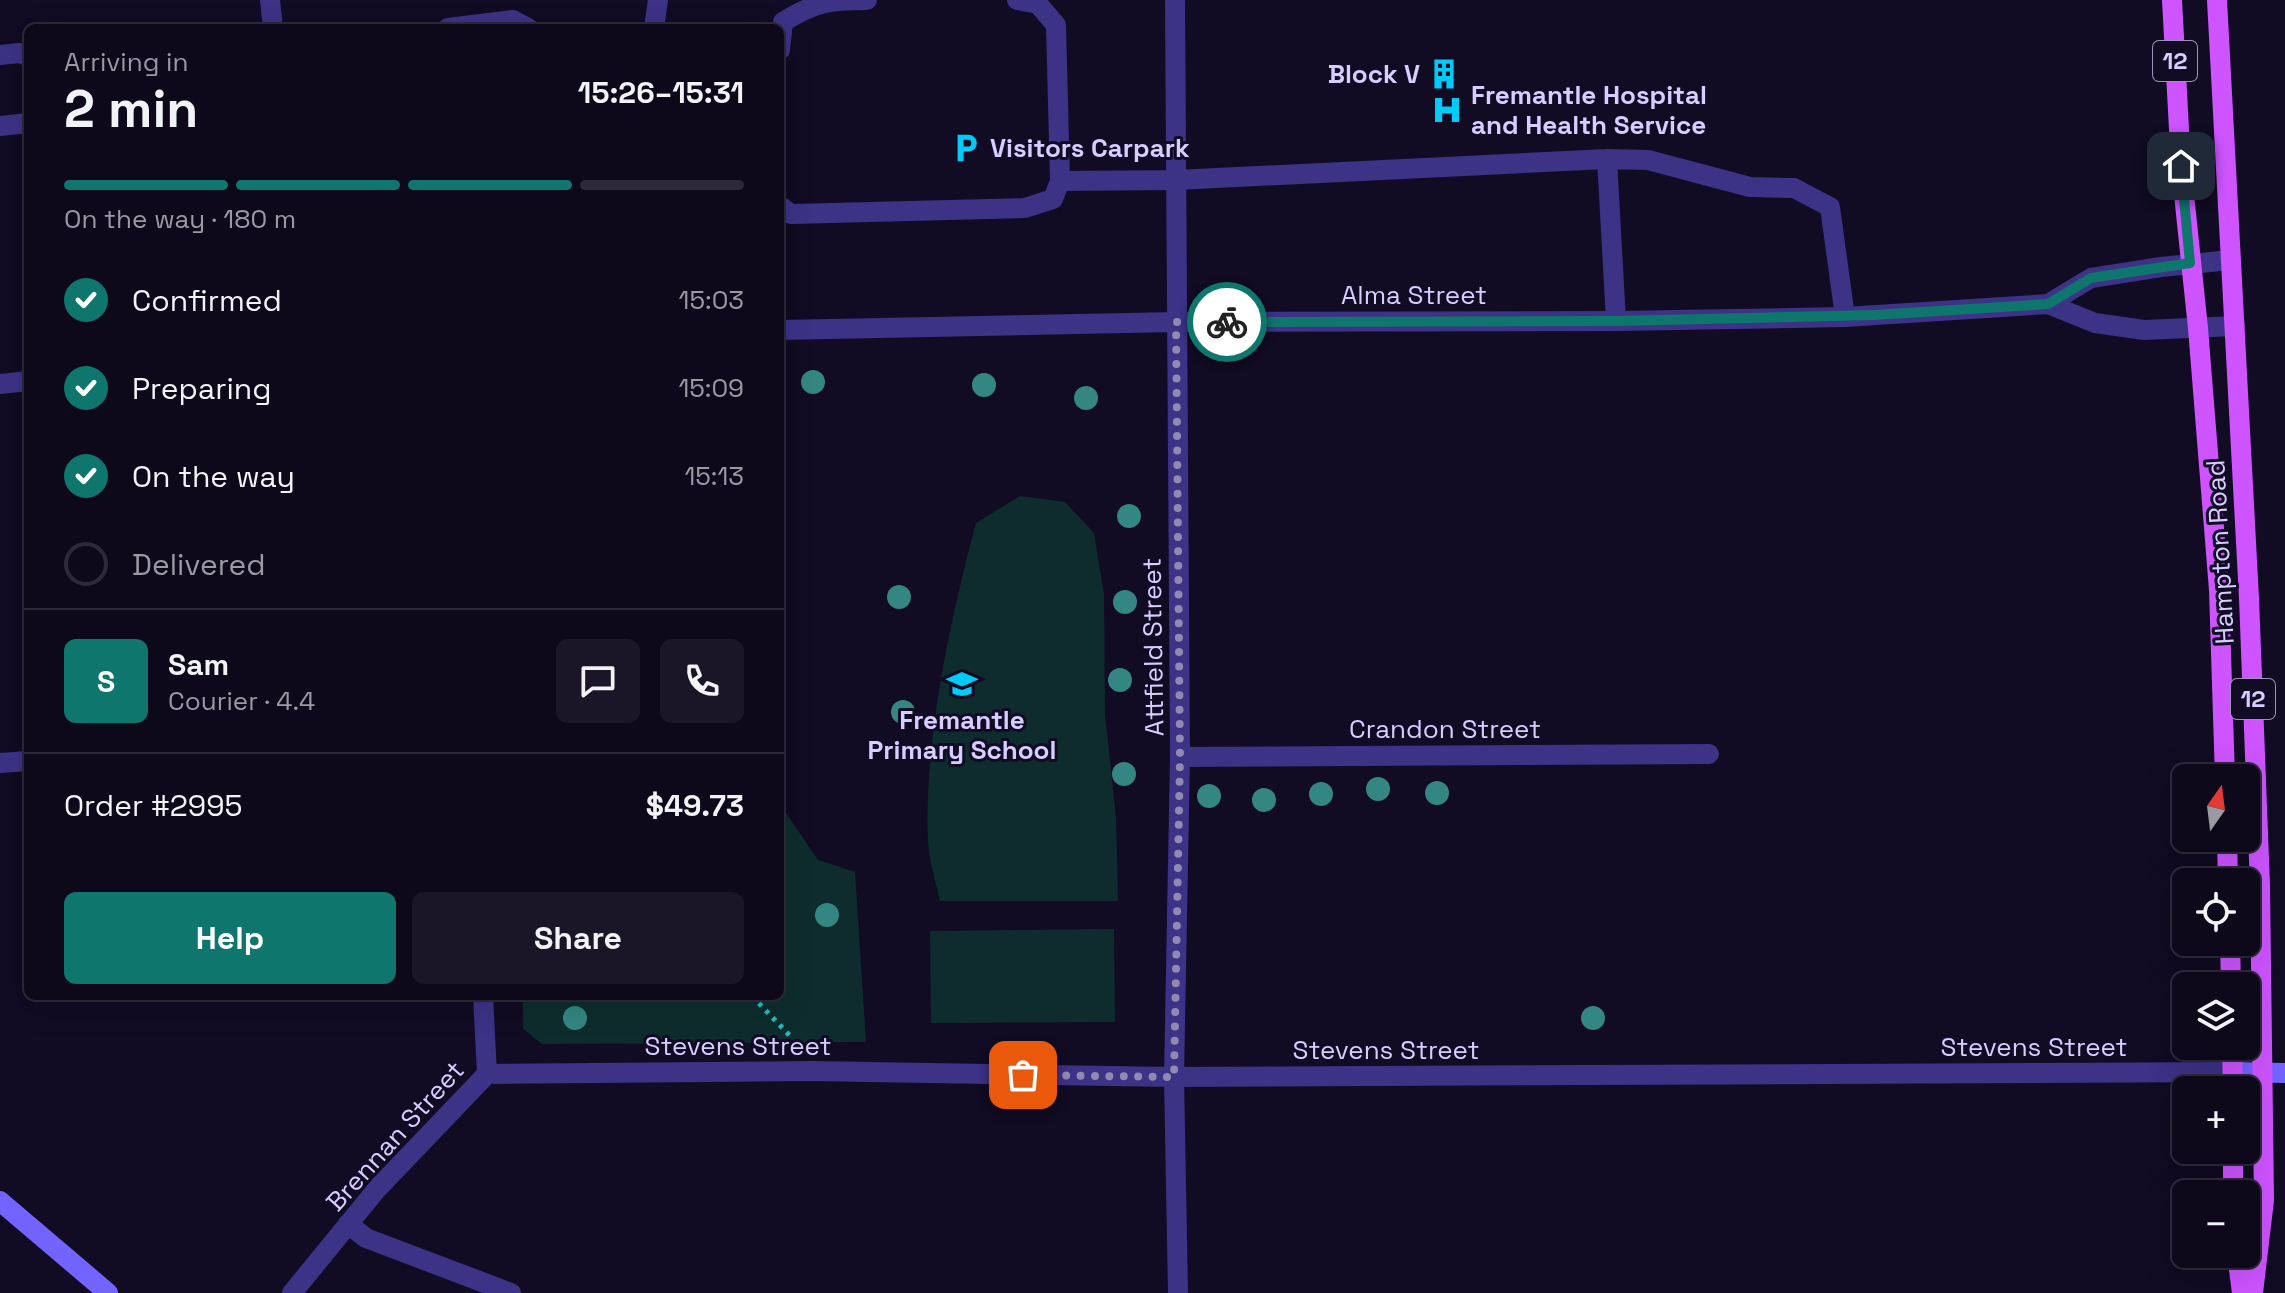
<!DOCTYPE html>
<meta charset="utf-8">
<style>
:root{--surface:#0d081a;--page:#1b1627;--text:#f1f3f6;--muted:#9a9aa2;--line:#2d2939;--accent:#0f766e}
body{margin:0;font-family:"Space Grotesk",sans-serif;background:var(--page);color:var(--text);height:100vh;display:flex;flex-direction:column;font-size:30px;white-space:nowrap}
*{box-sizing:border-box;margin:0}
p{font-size:26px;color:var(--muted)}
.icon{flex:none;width:44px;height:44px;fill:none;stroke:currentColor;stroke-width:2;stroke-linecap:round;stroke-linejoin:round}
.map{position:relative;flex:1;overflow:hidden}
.panel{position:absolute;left:24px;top:24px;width:760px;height:976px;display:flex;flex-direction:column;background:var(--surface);border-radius:12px;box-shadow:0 8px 32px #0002,0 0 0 2px var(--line)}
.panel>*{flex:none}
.needle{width:52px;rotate:14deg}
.controls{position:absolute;left:2172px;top:764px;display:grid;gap:16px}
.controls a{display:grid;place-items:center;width:88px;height:88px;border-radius:12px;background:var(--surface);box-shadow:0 8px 32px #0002,0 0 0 2px var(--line);font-size:40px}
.pin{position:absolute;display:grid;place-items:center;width:68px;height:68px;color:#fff;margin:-34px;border-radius:16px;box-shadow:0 4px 12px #0006}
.courier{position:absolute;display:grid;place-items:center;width:80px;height:80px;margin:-40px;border:6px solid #0f766e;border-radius:50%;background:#fff;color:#222;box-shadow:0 2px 10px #0007}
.headline em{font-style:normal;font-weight:800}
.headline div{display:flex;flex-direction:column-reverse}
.headline{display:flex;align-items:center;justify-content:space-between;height:136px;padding:0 40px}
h1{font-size:52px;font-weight:800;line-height:60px}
.bar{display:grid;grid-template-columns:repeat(4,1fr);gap:12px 8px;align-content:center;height:96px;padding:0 40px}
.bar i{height:10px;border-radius:6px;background:var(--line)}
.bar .selected{background:var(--accent)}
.bar p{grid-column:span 4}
.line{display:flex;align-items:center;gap:20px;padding:0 40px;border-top:2px solid var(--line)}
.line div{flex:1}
.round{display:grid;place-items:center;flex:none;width:84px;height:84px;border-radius:12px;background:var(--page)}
ol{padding:0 40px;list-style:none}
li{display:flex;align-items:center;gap:24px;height:88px}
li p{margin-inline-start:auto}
li .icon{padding:8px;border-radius:50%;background:var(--accent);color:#fff;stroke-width:4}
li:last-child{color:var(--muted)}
li i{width:44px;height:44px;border:4px solid var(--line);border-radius:50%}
.action{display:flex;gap:16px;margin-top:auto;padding:16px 40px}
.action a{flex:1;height:92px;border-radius:12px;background:var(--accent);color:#fff;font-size:32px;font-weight:800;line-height:92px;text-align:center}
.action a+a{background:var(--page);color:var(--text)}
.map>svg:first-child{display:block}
.green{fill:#0e2c2d}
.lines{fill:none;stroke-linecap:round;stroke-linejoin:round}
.path{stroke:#22bbbe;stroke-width:5;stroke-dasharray:4 6;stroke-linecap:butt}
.lane{stroke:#3c3286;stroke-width:20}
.street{stroke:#3c3286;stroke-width:20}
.secondary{stroke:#7464ff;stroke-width:20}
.primary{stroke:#cd54ff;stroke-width:20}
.tree{fill:#338682}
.done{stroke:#9289b2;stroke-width:8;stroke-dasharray:0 14.4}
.route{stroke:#0f766e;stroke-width:10}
.labels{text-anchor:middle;stroke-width:6;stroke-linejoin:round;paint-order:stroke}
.shield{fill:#110b23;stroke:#9c93bd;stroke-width:2}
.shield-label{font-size:24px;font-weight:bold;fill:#d7cdff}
.poi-label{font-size:26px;font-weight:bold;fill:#d7cdff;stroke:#110b23;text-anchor:start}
.street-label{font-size:26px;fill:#d7cdff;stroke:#110b23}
</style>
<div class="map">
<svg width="2285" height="1293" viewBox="0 0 2285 1293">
<rect width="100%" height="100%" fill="#110b23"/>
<path class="green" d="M1020,496L1065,502L1094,533L1104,594L1105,714L1116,817L1118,901H940C936,882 929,861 928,841C924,739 950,621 976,523Z
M780,804L818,860L855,872L866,1042L542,1044L523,1029V996H780Z
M1114,929L1115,1022L931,1023L930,931Z"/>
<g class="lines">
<path class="path" d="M752,996L793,1039"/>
<path class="lane" d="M270,0L273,28
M448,28L513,20L528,28
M654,28L658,0
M780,50L783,22C815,2 829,0 867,0
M0,55L19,53L28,56
M0,126L28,123
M1607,159L1616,321
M1060,181L1176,180L1607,159L1648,160L1750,187L1794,188L1830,207L1845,317
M780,206L791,214L1025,208L1053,199L1060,181L1056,25L1038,4L1017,0
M348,1224L366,1238L511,1293"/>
<path class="street" d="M1175,0L1180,757L1174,1077L1178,1293
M2048,304L2091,278L2161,267L2230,260
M780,330L1176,322L1616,321L1845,317L2048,304L2095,323L2144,330L2235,326
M0,384L28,381
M1180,757L1709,754
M0,763L28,761
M487,1074L811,1071L1174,1077L2233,1072
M292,1293L377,1189L487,1074L483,996"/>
<path class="secondary" d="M2233,1072L2285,1073
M0,1201L108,1293"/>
<path class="primary" d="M2172,0L2181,166L2198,328L2219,590L2225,778
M2217,0L2249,598L2260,886L2264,1200L2253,1293
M2227,838L2228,882
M2230,942L2231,986
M2232,1046L2233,1090
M2233,1194V1150
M2237,1254L2242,1293"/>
</g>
<g class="tree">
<circle cx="813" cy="382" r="12"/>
<circle cx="984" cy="385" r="12"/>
<circle cx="1086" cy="398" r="12"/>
<circle cx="1129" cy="516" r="12"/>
<circle cx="899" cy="597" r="12"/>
<circle cx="1125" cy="602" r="12"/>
<circle cx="1120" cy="680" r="12"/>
<circle cx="903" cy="712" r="12"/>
<circle cx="1124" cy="774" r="12"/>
<circle cx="1378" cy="789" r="12"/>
<circle cx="1437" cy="793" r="12"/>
<circle cx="1321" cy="794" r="12"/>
<circle cx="1209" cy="796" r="12"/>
<circle cx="1264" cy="800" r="12"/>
<circle cx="827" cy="915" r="12"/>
<circle cx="575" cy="1018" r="12"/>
<circle cx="1593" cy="1018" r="12"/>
</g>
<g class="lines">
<path class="done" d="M1023,1075L1174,1077L1180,757L1176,322H1227"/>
<path class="route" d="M1227,322L1616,321L1874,315L2048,304L2091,278L2190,263L2181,166"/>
</g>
<defs>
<g id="building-bare" transform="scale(2.4)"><path d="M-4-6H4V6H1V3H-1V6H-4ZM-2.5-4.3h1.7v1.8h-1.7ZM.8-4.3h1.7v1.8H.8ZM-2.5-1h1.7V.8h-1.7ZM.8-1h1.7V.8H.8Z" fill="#00cbf8" stroke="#110b23" stroke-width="2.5" paint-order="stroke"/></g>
<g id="hospital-bare" transform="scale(2.4)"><path d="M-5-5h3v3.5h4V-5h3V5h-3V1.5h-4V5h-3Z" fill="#00cbf8" stroke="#110b23" stroke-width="2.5" paint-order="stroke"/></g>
<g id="parking-bare" transform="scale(2.4)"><path d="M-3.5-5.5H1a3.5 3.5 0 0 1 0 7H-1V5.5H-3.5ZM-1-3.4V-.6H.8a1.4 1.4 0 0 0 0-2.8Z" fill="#00cbf8" stroke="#110b23" stroke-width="2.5" paint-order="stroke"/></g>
<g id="school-bare" transform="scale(2.4)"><path d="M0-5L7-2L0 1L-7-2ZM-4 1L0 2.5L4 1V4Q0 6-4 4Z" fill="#00cbf8" stroke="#110b23" stroke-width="2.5" paint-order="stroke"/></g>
</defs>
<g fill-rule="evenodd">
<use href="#building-bare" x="1444" y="74"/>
<use href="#hospital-bare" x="1447" y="110"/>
<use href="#parking-bare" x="966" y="148"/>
<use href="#school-bare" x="962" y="684"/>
</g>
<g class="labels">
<g class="shield">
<rect x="2153" y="41" width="44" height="40" rx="6"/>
<rect x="2231" y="679" width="44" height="40" rx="6"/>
</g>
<g class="shield-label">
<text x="2175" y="69">12</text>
<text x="2253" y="707">12</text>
</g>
<g class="poi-label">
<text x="1420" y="83" text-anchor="end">Block V</text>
<text x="1471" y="104">Fremantle Hospital<tspan x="1471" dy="30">and Health Service</tspan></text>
<text x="990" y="157">Visitors Carpark</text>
<text x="962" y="729" text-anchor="middle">Fremantle<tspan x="962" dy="30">Primary School</tspan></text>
</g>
<g class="street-label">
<text x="1414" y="304">Alma Street</text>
<text transform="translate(2220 552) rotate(-93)" y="9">Hampton Road</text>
<text transform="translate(1153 647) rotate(-91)" y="9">Attfield Street</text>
<text x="1445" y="738">Crandon Street</text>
<text x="738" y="1055">Stevens Street</text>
<text x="2034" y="1056">Stevens Street</text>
<text x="1386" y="1059">Stevens Street</text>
<text transform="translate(395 1136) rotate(-48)" y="9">Brennan Street</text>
</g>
</g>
</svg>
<div class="controls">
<a><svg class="needle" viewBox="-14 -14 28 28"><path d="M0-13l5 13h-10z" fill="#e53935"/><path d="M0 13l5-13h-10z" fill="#9a9aa2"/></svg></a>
<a><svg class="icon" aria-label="locate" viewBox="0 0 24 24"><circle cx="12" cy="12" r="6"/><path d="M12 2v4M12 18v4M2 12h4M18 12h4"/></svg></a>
<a><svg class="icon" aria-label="layers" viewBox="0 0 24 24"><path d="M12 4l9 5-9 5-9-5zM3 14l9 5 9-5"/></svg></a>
<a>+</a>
<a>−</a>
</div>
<div class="pin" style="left:1023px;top:1075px;background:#ea580c"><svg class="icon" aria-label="bag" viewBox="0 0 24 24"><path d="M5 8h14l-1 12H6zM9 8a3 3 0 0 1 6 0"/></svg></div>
<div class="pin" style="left:2181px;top:166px;background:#1f2937"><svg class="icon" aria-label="home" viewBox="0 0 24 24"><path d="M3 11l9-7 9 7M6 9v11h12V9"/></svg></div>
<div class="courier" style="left:1227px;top:322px"><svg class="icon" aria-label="bike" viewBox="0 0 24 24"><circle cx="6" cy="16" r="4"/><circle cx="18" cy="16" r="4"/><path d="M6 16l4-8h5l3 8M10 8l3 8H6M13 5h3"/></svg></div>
<section class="panel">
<div class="headline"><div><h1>2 min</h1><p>Arriving in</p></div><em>15:26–15:31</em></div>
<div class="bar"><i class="selected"></i><i class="selected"></i><i class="selected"></i><i></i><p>On the way · 180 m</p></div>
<ol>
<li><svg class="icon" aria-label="check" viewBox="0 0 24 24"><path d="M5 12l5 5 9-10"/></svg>Confirmed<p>15:03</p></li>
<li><svg class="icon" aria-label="check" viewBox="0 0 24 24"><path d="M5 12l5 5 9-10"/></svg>Preparing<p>15:09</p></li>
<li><svg class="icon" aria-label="check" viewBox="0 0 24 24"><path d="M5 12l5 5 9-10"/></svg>On the way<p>15:13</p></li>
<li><i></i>Delivered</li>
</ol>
<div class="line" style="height:144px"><b class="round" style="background:var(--accent);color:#fff">S</b><div><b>Sam</b><p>Courier · 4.4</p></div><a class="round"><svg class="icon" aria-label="chat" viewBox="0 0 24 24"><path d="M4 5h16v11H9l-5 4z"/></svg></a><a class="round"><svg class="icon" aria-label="phone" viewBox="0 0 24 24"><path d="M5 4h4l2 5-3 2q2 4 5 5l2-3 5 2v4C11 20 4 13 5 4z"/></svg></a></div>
<div class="line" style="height:104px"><div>Order #2995</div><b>$49.73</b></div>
<div class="action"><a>Help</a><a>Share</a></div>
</section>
</div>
